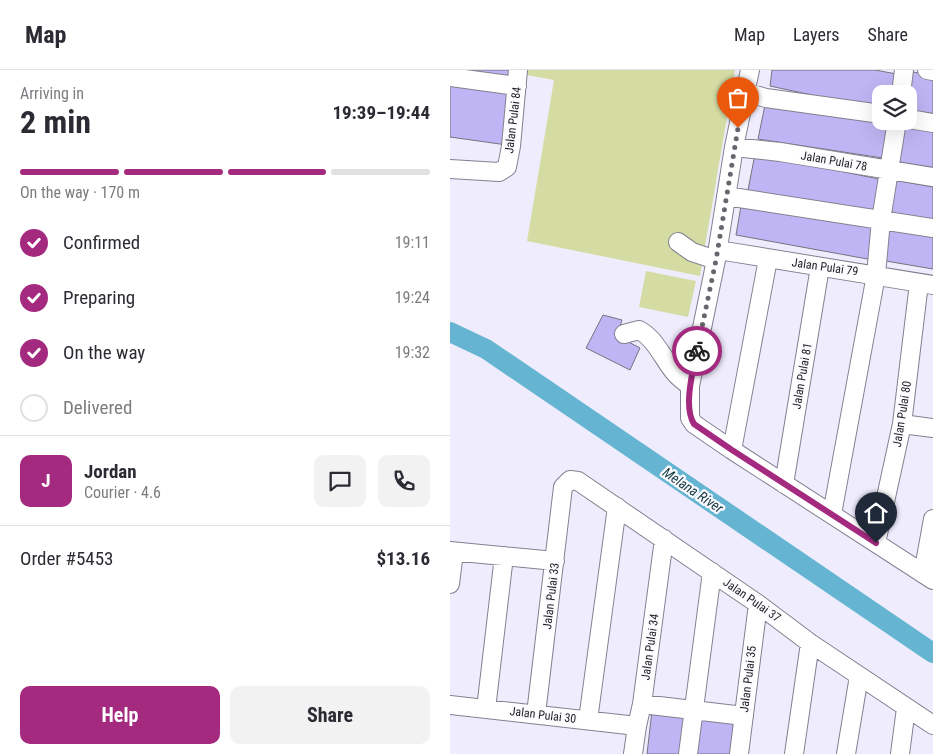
<!DOCTYPE html>
<meta charset="utf-8">
<style>
:root{--surface:#fff;--page:#f2f2f3;--text:#2b2b33;--muted:#7c7c81;--line:#e1e1e2;--accent:#a42a80}
body{margin:0;font-family:"Roboto Condensed",sans-serif;background:var(--page);color:var(--text);height:100vh;display:flex;flex-direction:column;font-size:19px;white-space:nowrap}
*{box-sizing:border-box;margin:0}
p{font-size:16px;color:var(--muted)}
.icon{flex:none;width:28px;height:28px;fill:none;stroke:currentColor;stroke-width:2;stroke-linecap:round;stroke-linejoin:round}
.map{position:relative;flex:1;overflow:hidden}
.details{display:flex;flex-direction:column;background:var(--surface);width:450px}
.details>*{flex:none}
.controls{position:absolute;left:422px;top:15px;display:grid;gap:10px}
.controls a{display:grid;place-items:center;width:45px;height:45px;border-radius:10px;background:var(--surface);box-shadow:0 5px 20px #0002;font-size:25px}
.pin{position:absolute;display:grid;place-items:center;width:42px;height:42px;color:#fff;margin:-51px -21px;border-radius:50% 50% 50% 0;rotate:-45deg;box-shadow:0 0 5px #0007}
.pin .icon{rotate:45deg}
.courier{position:absolute;display:grid;place-items:center;width:50px;height:50px;margin:-25px;border:4px solid #a42a80;border-radius:50%;background:#fff;color:#222;box-shadow:0 1px 6px #0007}
.head em{font-style:normal;font-weight:700}
.head div{display:flex;flex-direction:column-reverse}
.head{display:flex;align-items:center;justify-content:space-between;height:85px;padding:0 20px}
h1{font-size:32px;font-weight:700;line-height:38px}
.bar{display:grid;grid-template-columns:repeat(4,1fr);gap:8px 5px;align-content:center;height:60px;padding:0 20px}
.bar i{height:6px;border-radius:4px;background:var(--line)}
.bar .current{background:var(--accent)}
.bar p{grid-column:span 4}
.line{display:flex;align-items:center;gap:12px;padding:0 20px;border-top:1px solid var(--line)}
.line div{flex:1}
.round{display:grid;place-items:center;flex:none;width:52px;height:52px;border-radius:10px;background:var(--page)}
ol{padding:0 20px;list-style:none}
li{display:flex;align-items:center;gap:15px;height:55px}
li p{margin-inline-start:auto}
li .icon{padding:5px;border-radius:50%;background:var(--accent);color:#fff;stroke-width:4}
li:last-child{color:var(--muted)}
li i{width:28px;height:28px;border:2px solid var(--line);border-radius:50%}
.action{display:flex;gap:10px;margin-top:auto;padding:10px 20px}
.action a{flex:1;height:58px;border-radius:10px;background:var(--accent);color:#fff;font-size:20px;font-weight:700;line-height:58px;text-align:center}
.action a+a{background:var(--page);color:var(--text)}
header{display:flex;align-items:center;gap:30px;box-sizing:border-box;height:70px;padding:0 25px;background:var(--surface);border-bottom:1px solid var(--line)}
header strong{font-size:24px}
nav{display:flex;gap:28px;margin-inline-start:auto;font-size:18px}
main{display:flex;flex:1;min-height:0}
.map>svg:first-child{display:block}
.green{fill:#d5dca3}
.lines{fill:none;stroke-linecap:round;stroke-linejoin:round}
.river{stroke:#65b5d2;stroke-width:20}
.building{fill:#c0b5f4;stroke:#757381}
.minor-casing{stroke:#838190;stroke-width:20}
.minor{stroke:#fff;stroke-width:18}
.done{stroke:#67666f;stroke-width:5;stroke-dasharray:0 9}
.route{stroke:#a42a80;stroke-width:6}
.labels{text-anchor:middle;stroke-width:4.5;stroke-linejoin:round;paint-order:stroke}
.street-label{font-size:12px;fill:#1e1e23;stroke:#fcfcff}
.water-label{font-size:14px;font-style:italic;fill:#113743;stroke:#fcfcff}
</style>
<header>
<strong>Map</strong>
<nav><a>Map</a><a>Layers</a><a>Share</a></nav>
</header>
<main>
<section class="details">
<div class="head"><div><h1>2 min</h1><p>Arriving in</p></div><em>19:39–19:44</em></div>
<div class="bar"><i class="current"></i><i class="current"></i><i class="current"></i><i></i><p>On the way · 170 m</p></div>
<ol>
<li><svg class="icon" aria-label="check" viewBox="0 0 24 24"><path d="M5 12l5 5 9-10"/></svg>Confirmed<p>19:11</p></li>
<li><svg class="icon" aria-label="check" viewBox="0 0 24 24"><path d="M5 12l5 5 9-10"/></svg>Preparing<p>19:24</p></li>
<li><svg class="icon" aria-label="check" viewBox="0 0 24 24"><path d="M5 12l5 5 9-10"/></svg>On the way<p>19:32</p></li>
<li><i></i>Delivered</li>
</ol>
<div class="line" style="height:90px"><b class="round" style="background:var(--accent);color:#fff">J</b><div><b>Jordan</b><p>Courier · 4.6</p></div><a class="round"><svg class="icon" aria-label="chat" viewBox="0 0 24 24"><path d="M4 5h16v11H9l-5 4z"/></svg></a><a class="round"><svg class="icon" aria-label="phone" viewBox="0 0 24 24"><path d="M5 4h4l2 5-3 2q2 4 5 5l2-3 5 2v4C11 20 4 13 5 4z"/></svg></a></div>
<div class="line" style="height:65px"><div>Order #5453</div><b>$13.16</b></div>
<div class="action"><a>Help</a><a>Share</a></div>
</section>
<div class="map">
<svg width="483" height="684" viewBox="0 0 483 684">
<rect width="100%" height="100%" fill="#efedfd"/>
<path class="green" d="M78,0H105V2V0H285L250,206L77,171L104,10L77,5Z
M196,201L246,211L238,247L189,237Z"/>
<g class="lines">
<path class="river" d="M0,262L36,279L483,583"/>
</g>
<path class="building" d="M0,0H62L61,8Z
M322,0H425L452,5L446,24H431V40L320,16Z
M456,1L483,5V48L459,44V24Z
M0,13L60,19L57,75L0,67Z
M316,30L431,51H445L433,88L308,69Z
M449,52L483,57V102L447,96Z
M305,84L434,110L428,148L297,125Z
M443,110L483,117V157L437,150Z
M291,136L426,155L423,190L286,165Z
M434,157L483,164V199L430,190Z
M153,245L172,250L167,266L190,278L180,300L136,278Z
M202,641L238,644L234,684H197Z
M250,647L284,649L280,684H246Z"/>
<g class="lines">
<g class="minor-casing">
<path id="minor" d="M300,0L284,77L266,190L240,316V348L244,354L282,380L483,510
M477,0L483,1
M0,7L67,16
M295,22L316,28L431,44
M451,24L454,0
M459,49L483,53
M284,77L330,82L483,107
M0,99L49,102L57,97L61,76L68,0
M276,126L483,158
M228,172L242,182L266,190
M268,180L483,215
M174,264L189,260C206,269 213,289 225,303C229,308 235,312 240,316
M452,354L483,358
M282,380L318,189
M334,414L370,197
M382,444L426,205L431,150L447,51
M426,473L452,354L469,213
M0,481L105,491
M473,504L483,449
M0,514L4,482
M192,634L294,646
M0,635L187,656
M36,639L54,486
M86,644L113,417L120,410L128,411L308,534L360,573L483,655
M138,650L167,437
M183,684L187,656L192,634L214,469
M238,684L262,502
M289,684L308,534
M344,684L360,573
M396,684L409,606
M450,684L456,638"/>
</g>
<use href="#minor" class="minor"/>
</g>
<g class="lines">
<path class="done" d="M247,281L266,190L288,58"/>
<path class="route" d="M247,281C243,300 233,337 244,354L282,380L426,473"/>
</g>
<g class="labels">
<g class="street-label">
<text transform="translate(63 50) rotate(-83)" y="4">Jalan Pulai 84</text>
<text transform="translate(384 91) rotate(10)" y="4">Jalan Pulai 78</text>
<text transform="translate(375 197) rotate(8)" y="4">Jalan Pulai 79</text>
<text transform="translate(352 306) rotate(-80)" y="4">Jalan Pulai 81</text>
<text transform="translate(452 344) rotate(-81)" y="4">Jalan Pulai 80</text>
<text transform="translate(101 526) rotate(-83)" y="4">Jalan Pulai 33</text>
<text transform="translate(302 530) rotate(35)" y="4">Jalan Pulai 37</text>
<text transform="translate(200 577) rotate(-82)" y="4">Jalan Pulai 34</text>
<text transform="translate(298 609) rotate(-83)" y="4">Jalan Pulai 35</text>
<text transform="translate(93 645) rotate(7)" y="4">Jalan Pulai 30</text>
</g>
<g class="water-label">
<text transform="translate(243 420) rotate(34)" y="5">Melana River</text>
</g>
</g>
</svg>
<div class="controls">
<a><svg class="icon" aria-label="layers" viewBox="0 0 24 24"><path d="M12 4l9 5-9 5-9-5zM3 14l9 5 9-5"/></svg></a>
</div>
<div class="pin" style="left:288px;top:58px;background:#ea580c"><svg class="icon" aria-label="bag" viewBox="0 0 24 24"><path d="M5 8h14l-1 12H6zM9 8a3 3 0 0 1 6 0"/></svg></div>
<div class="pin" style="left:426px;top:473px;background:#1f2937"><svg class="icon" aria-label="home" viewBox="0 0 24 24"><path d="M3 11l9-7 9 7M6 9v11h12V9"/></svg></div>
<div class="courier" style="left:247px;top:281px"><svg class="icon" aria-label="bike" viewBox="0 0 24 24"><circle cx="6" cy="16" r="4"/><circle cx="18" cy="16" r="4"/><path d="M6 16l4-8h5l3 8M10 8l3 8H6M13 5h3"/></svg></div>
</div>
</main>
